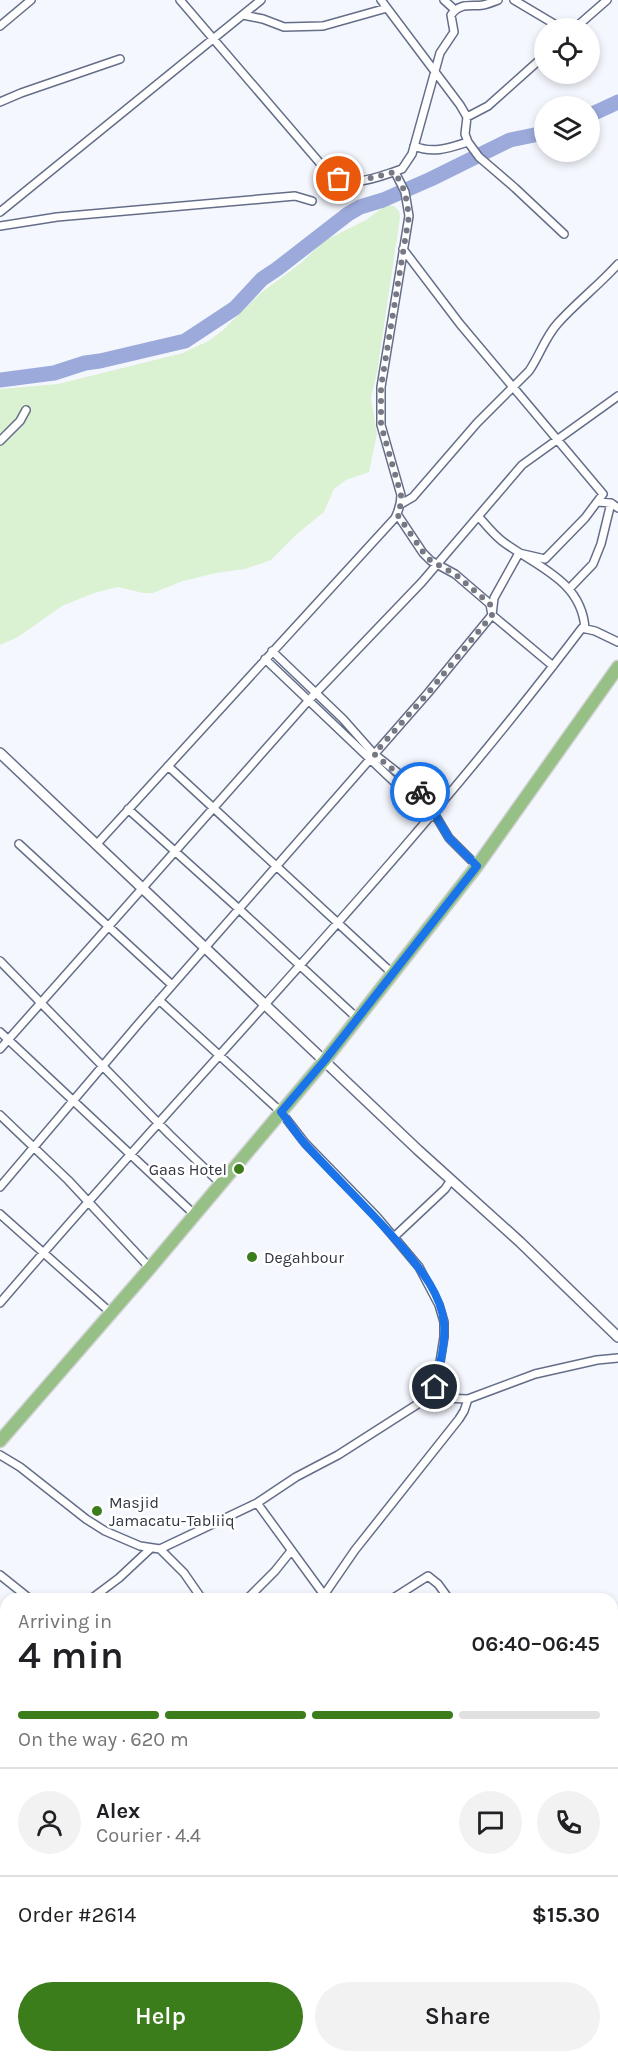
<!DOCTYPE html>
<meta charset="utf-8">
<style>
:root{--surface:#fff;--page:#f2f2f2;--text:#202124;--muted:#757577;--line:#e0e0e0;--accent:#3b7c1b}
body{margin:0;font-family:Karla,sans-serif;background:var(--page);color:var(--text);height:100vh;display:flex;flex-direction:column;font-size:22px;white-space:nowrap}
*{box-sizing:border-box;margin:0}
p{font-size:20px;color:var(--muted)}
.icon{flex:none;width:33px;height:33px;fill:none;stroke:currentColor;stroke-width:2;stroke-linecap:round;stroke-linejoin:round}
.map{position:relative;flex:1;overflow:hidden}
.sheet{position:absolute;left:0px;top:1593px;width:618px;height:470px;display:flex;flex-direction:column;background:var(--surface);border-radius:18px 18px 0 0;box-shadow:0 3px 9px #0003}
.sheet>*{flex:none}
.buttons{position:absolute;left:534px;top:18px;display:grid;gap:12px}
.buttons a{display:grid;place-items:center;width:66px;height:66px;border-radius:50%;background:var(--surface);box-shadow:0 3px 9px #0003;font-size:30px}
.pin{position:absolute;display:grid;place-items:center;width:51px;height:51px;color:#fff;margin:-26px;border:3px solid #fff;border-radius:50%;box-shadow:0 2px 6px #0007}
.courier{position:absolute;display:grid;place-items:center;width:60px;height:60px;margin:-30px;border:4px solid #1a73e8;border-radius:50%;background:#fff;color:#222;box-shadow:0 2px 8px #0007}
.summary em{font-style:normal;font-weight:600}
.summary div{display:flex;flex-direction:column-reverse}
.summary{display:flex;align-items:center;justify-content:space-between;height:102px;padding:0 18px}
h1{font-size:39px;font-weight:600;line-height:45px}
.bar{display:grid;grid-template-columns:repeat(4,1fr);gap:9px 6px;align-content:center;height:72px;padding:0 18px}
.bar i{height:8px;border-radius:4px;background:var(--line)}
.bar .selected{background:var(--accent)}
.bar p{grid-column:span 4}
.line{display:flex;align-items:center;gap:15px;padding:0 18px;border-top:2px solid var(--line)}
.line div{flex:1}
.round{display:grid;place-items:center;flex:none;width:63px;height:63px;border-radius:32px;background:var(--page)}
.cta{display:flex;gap:12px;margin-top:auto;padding:12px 18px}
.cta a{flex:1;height:69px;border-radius:36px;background:var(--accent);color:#fff;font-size:24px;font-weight:600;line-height:69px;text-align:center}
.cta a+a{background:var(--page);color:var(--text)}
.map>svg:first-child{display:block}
.green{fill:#daf2d2}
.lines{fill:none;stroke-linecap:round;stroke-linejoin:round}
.river{stroke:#9baada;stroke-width:15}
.minor-casing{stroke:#656e89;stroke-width:10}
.tertiary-casing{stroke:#656e89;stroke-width:12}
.trunk-casing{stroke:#d2d3d5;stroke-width:15}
.minor{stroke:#fff;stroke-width:7}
.tertiary{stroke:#fff;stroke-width:9}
.trunk{stroke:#97c087;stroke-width:12}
.done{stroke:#767983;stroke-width:6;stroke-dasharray:0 10.8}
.route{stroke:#1a73e8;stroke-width:8}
.poi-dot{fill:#3b7c1b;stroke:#fff;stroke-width:2}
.labels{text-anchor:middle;stroke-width:5;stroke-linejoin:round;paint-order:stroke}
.poi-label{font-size:16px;fill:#313541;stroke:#fff;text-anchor:start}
</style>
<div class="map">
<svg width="618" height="2062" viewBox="0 0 618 2062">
<rect width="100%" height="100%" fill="#f5f7fe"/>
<path class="green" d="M386,205L394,206L399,211L400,218L377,373L371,398L377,434L369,472L346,480L334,489L324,512L298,533L271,560L245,569L216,573L183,581L153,593H143L118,587L94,593L62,606L18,637L0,645V389L58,384L183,353L210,340L223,330L262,292L301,263L324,241L366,220Z"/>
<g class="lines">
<path class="river" d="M590,115L618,102
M0,380L54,373L85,363L100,361L185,341L235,308L262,279L277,269L348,214L360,207L383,200L431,179L510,140L544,133"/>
<g class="minor-casing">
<path id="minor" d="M180,0L325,169C354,190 371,179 402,169L412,154L440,53L454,32L451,15C460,2 471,7 483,5C488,4 493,2 498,0
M381,0L460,105L467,117L465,134L468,142L479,157L515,188L564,234
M444,0L455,10
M514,0L561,28
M243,15L263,19L284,27L323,26L387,8
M0,26L31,0
M575,28L607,0
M0,102L21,93L120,59
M467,117L488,106L544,56
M414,146C433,154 449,148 468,142
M0,212L261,0
M0,226L57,217L295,196L312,201
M0,441L20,421L26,410
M598,502L611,503L618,508
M401,504L413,497L477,423L529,371C540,355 545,337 558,323C577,302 599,285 618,264
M397,514L423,553L431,561L455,574L490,604L492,615L553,666
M479,517C486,525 493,534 502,541C535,566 582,580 585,629
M569,589L593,564L601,544L611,503
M272,651L343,719L374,754L407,780L438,809
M265,659L431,817
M168,766L393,974
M128,809L239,909L358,1019
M434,813L449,838L477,866
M19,844L172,985
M96,845L395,518C399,510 401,504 401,495L381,425V387L409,216L405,192L395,172
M0,961L170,1135L221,1184
M159,1000L281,1112L305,1143L377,1217L419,1267L439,1305L444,1322V1337L435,1393
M0,1032L195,1215
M0,1049L309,700L422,582L522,465L618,396
M0,1115L68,1180L150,1268
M0,1187L140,1022L428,693L492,615L494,598L519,553L545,559L585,518L603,494L460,324L403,249
M0,1214L111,1313
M394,1237L445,1189L451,1180
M0,1303C193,1077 403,865 582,628L595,631L618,642
M435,1393L442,1398L468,1399L535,1374L597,1360L618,1358
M0,1455L20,1467L86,1519L105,1531L140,1546L160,1549L257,1503L296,1477L338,1455L435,1393
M257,1503L327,1599
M160,1549L184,1573L202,1599
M0,1575L30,1599
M324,1595L355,1550L459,1419L464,1411L468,1399
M91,1599L119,1578L150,1549
M247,1599L275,1571L291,1551
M392,1599L428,1576L438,1584L449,1599
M0,1687L6,1681
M612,1698L618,1694
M612,1803L618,1799
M612,1811L618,1819
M0,1831L6,1824
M612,1900L618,1895
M612,1916L618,1922
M0,1949L6,1953
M612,1981L618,1977
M49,2056L61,2062
M297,2056L303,2062
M389,2056L395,2062
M595,2056L596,2062
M85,2062L88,2056"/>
</g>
<g class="tertiary-casing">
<path id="tertiary" d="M0,753L418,1150L520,1242L618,1337"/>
</g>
<g class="trunk-casing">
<path id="trunk" d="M0,1441L150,1268L325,1060L477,866L618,667"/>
</g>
<use href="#minor" class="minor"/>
<use href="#tertiary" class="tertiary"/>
<use href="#trunk" class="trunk"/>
</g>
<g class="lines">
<path class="done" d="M339,179L355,182L395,172L405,192L409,216L381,387V425L401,495V504L397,514L423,552L431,561L455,574L490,604L492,615L428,693L374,754L420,792"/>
<path class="route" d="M420,792L438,809L434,813L449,838L477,866L325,1060L281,1112C290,1123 297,1135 306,1145C338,1180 372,1212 403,1248C421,1270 441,1294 444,1323C446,1344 439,1366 435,1387"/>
</g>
<g class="poi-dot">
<circle cx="239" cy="1169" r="6"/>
<circle cx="252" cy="1257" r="6"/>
<circle cx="97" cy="1511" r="6"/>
</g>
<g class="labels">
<g class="poi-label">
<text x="227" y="1175" text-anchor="end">Gaas Hotel</text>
<text x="264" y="1263">Degahbour</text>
<text x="109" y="1508">Masjid<tspan x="109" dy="18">Jamacatu-Tabliiq</tspan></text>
</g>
</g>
</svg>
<div class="buttons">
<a><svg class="icon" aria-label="locate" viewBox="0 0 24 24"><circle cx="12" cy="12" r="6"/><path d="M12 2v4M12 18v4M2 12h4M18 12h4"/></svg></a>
<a><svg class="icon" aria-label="layers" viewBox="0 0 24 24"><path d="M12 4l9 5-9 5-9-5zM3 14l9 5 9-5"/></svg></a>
</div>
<div class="pin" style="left:339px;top:179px;background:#ea580c"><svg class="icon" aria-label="bag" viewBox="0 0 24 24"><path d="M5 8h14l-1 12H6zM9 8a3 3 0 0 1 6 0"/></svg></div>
<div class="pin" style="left:435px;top:1387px;background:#1f2937"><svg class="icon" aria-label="home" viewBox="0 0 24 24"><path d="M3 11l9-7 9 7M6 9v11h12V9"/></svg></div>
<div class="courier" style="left:420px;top:792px"><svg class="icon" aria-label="bike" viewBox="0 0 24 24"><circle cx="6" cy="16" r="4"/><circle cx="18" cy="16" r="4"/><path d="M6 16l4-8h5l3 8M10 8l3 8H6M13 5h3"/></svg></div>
<section class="sheet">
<div class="summary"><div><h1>4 min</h1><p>Arriving in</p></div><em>06:40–06:45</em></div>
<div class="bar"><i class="selected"></i><i class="selected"></i><i class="selected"></i><i></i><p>On the way · 620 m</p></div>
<div class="line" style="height:108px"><a class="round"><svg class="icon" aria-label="person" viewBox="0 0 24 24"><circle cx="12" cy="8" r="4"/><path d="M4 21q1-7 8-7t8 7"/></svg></a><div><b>Alex</b><p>Courier · 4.4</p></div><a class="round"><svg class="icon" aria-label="chat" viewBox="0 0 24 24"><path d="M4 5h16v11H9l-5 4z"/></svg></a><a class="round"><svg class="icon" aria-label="phone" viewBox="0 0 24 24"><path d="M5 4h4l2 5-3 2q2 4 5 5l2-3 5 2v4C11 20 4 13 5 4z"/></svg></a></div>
<div class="line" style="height:78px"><div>Order #2614</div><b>$15.30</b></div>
<div class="cta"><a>Help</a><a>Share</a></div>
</section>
</div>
